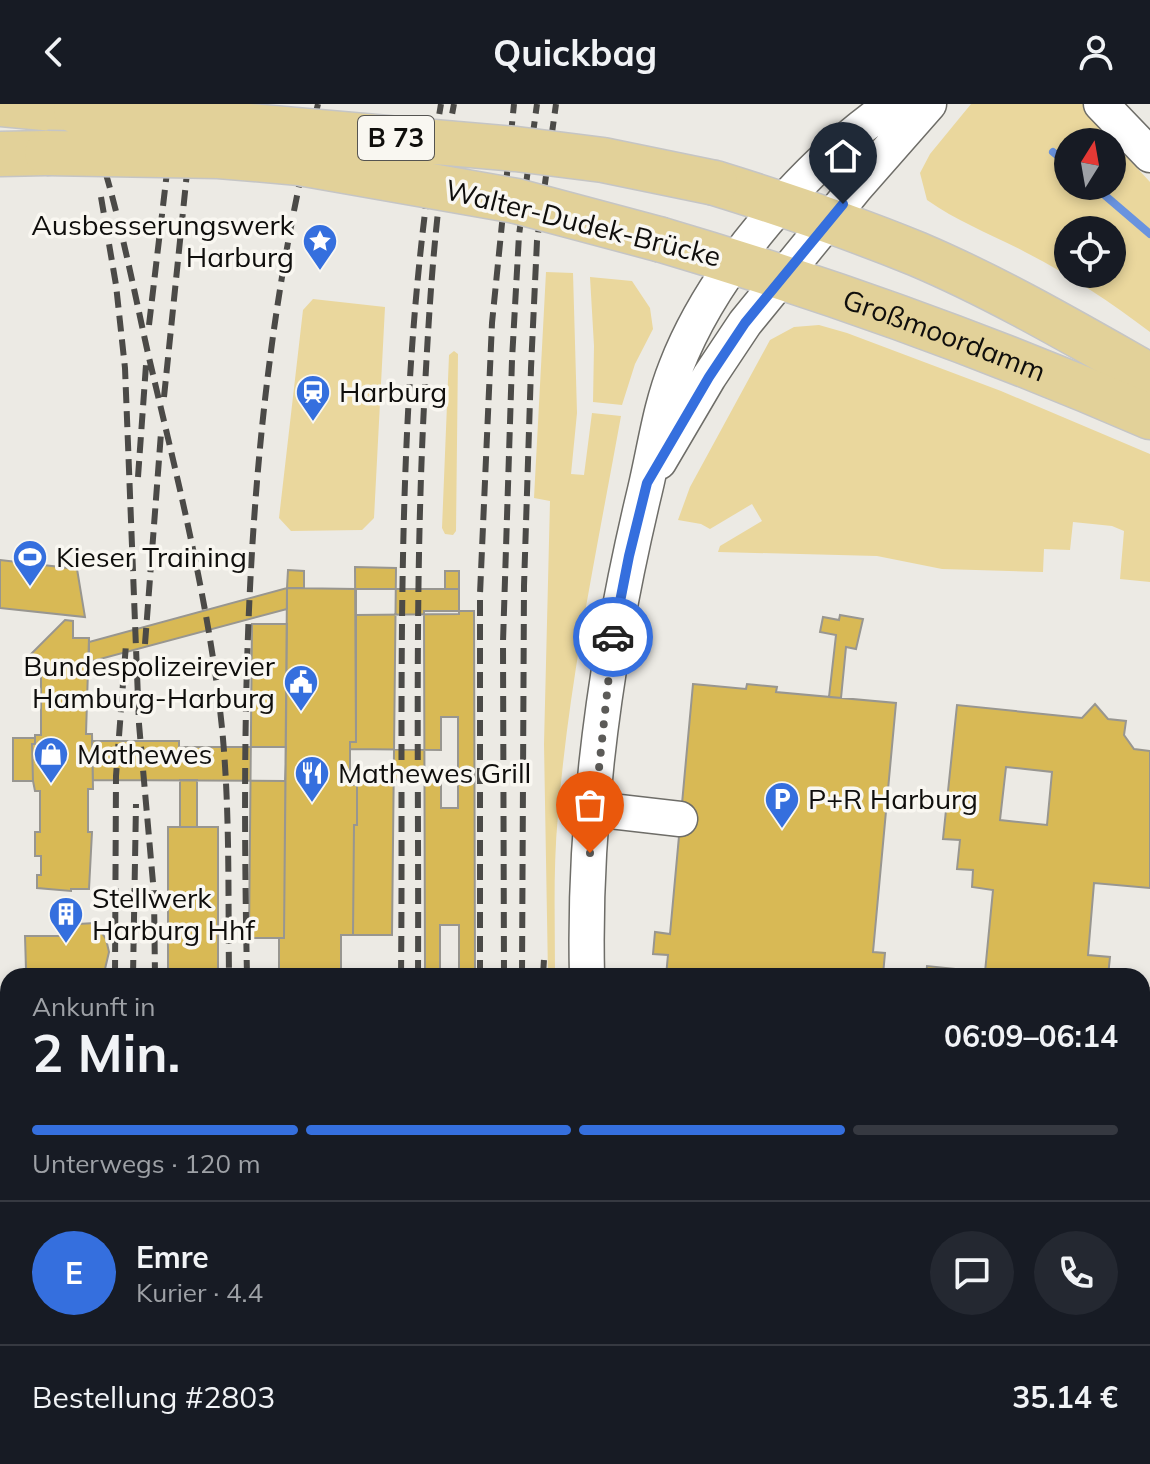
<!DOCTYPE html>
<html lang="de">
<meta charset="utf-8">
<style>
:root{--surface:#171b24;--page:#242831;--text:#f1f3f6;--muted:#9ea1a6;--line:#363941;--accent:#356fde}
body{margin:0;font-family:Mulish,sans-serif;background:var(--page);color:var(--text);height:100vh;display:flex;flex-direction:column;font-size:30px;white-space:nowrap}
*{box-sizing:border-box;margin:0}
p{font-size:26px;color:var(--muted)}
.icon{flex:none;width:44px;height:44px;fill:none;stroke:currentColor;stroke-width:2;stroke-linecap:round;stroke-linejoin:round}
.map{position:relative;flex:1;overflow:hidden}
.sheet{position:absolute;left:0px;top:864px;width:1150px;height:496px;display:flex;flex-direction:column;background:var(--surface);border-radius:24px 24px 0 0;box-shadow:0 4px 12px #0003}
.sheet>*{flex:none}
.needle{width:52px;rotate:11deg}
.controls{position:absolute;left:1054px;top:24px;display:grid;gap:16px}
.controls a{display:grid;place-items:center;width:72px;height:72px;border-radius:50%;background:var(--surface);box-shadow:0 4px 12px #0003;font-size:40px}
.pin{position:absolute;display:grid;place-items:center;width:68px;height:68px;color:#fff;margin:-82px -34px;border-radius:50% 50% 50% 0;rotate:-45deg;box-shadow:0 0 8px #0007}
.pin .icon{rotate:45deg}
.courier{position:absolute;display:grid;place-items:center;width:80px;height:80px;margin:-40px;border:6px solid #356fde;border-radius:50%;background:#fff;color:#222;box-shadow:0 2px 10px #0007}
.headline em{font-style:normal;font-weight:700}
.headline div{display:flex;flex-direction:column-reverse}
.headline{display:flex;align-items:center;justify-content:space-between;height:136px;padding:0 32px}
h1{font-size:52px;font-weight:700;line-height:60px}
.bar{display:grid;grid-template-columns:repeat(4,1fr);gap:12px 8px;align-content:center;height:96px;padding:0 32px}
.bar i{height:10px;border-radius:6px;background:var(--line)}
.bar .current{background:var(--accent)}
.bar p{grid-column:span 4}
.line{display:flex;align-items:center;gap:20px;padding:0 32px;border-top:2px solid var(--line)}
.line div{flex:1}
.round{display:grid;place-items:center;flex:none;width:84px;height:84px;border-radius:42px;background:var(--page)}
header{display:flex;justify-content:space-between;align-items:center;height:104px;padding:0 32px;background:var(--surface);font-size:36px;font-weight:700}
.map>svg:first-child{display:block}
.green{fill:#ead79d;fill-rule:evenodd}
.lines{fill:none;stroke-linecap:round;stroke-linejoin:round}
.stream{stroke:#6993df;stroke-width:8}
.building{fill:#d8b955;stroke:#989690;stroke-width:2;fill-rule:evenodd}
.minor-casing{stroke:#6e6d68;stroke-width:37}
.major-casing{stroke:#c5c5c5;stroke-width:47}
.minor{stroke:#fff;stroke-width:34}
.major{stroke:#e2d199;stroke-width:44}
.rail{stroke:#4b4a47;stroke-width:6;stroke-dasharray:16 8;stroke-linecap:butt}
.minor-bridge-casing{stroke:#6e6d68;stroke-width:37;stroke-linecap:butt}
.major-bridge-casing{stroke:#c5c5c5;stroke-width:47;stroke-linecap:butt}
.minor-bridge{stroke:#fff;stroke-width:34}
.major-bridge{stroke:#e2d199;stroke-width:44}
.done{stroke:#5c5b58;stroke-width:8;stroke-dasharray:0 14.4}
.route{stroke:#356fde;stroke-width:10}
.labels{text-anchor:middle;stroke-width:7;stroke-linejoin:round;paint-order:stroke}
.shield{fill:#f9f7f1;stroke:#555451;stroke-width:2}
.shield-label{font-size:26px;font-weight:bold;fill:#0f0e0c}
.street-label{font-size:28px;fill:#0f0e0c;stroke:#f9f7f1}
.poi-label{font-size:28px;fill:#0f0e0c;stroke:#f9f7f1;text-anchor:start}
</style>
<header><svg class="icon" aria-label="back" viewBox="0 0 24 24"><path d="M15 5l-7 7 7 7"/></svg>Quickbag<svg class="icon" aria-label="person" viewBox="0 0 24 24"><circle cx="12" cy="8" r="4"/><path d="M4 21q1-7 8-7t8 7"/></svg></header>
<div class="map">
<svg width="1150" height="1360" viewBox="0 0 1150 1360">
<rect width="100%" height="100%" fill="#eceae4"/>
<path class="green" d="M971,0H1083L1089,12L1150,78V228C1109,197 1070,171 1025,148C991,130 958,118 927,96L920,69L930,50ZM1068,38H1112V82H1068ZM1068,126H1112V170H1068Z
M546,168L573,169L577,309L571,370L584,371L592,309L621,312C597,445 569,577 558,711C553,764 555,817 555,870L548,871L544,640L550,397L534,394Z
M590,173L632,177L650,204L653,225L635,260L622,301L593,298L594,242Z
M313,195L385,203L374,414L362,426L291,427L279,414L303,206Z
M819,221L847,229L1001,287L1150,350V478L1120,475L1124,427L1112,422L1073,418L1070,446L1044,445L1043,468L942,465L877,452L718,448L720,442L762,417L752,400L710,425L701,420L678,416L690,383L770,236L794,223Z
M454,247L458,250L456,427L453,431L445,430L442,424L449,251Z
M1150,1225V1360H932L996,1356L1005,1352H1142V1235Z"/>
<g class="lines">
<path class="stream" d="M1053,48L1068,60
M1094,82L1150,130"/>
</g>
<path class="building" d="M0,456L77,465L85,513L0,504Z
M355,463L396,464L392,831H353L354,721H357V681H350V638H356Z
M288,466L304,467V484H287Z
M445,467H459V485H445Z
M287,484L356,485V638H350V681H357V721H354L353,831H341V872H279V834H284Z
M287,484V505L89,558V538Z
M356,485H459V510L356,511Z
M424,507H474L475,868H425Z
M840,511L863,515L856,545L846,543L841,594L829,593L836,531L820,528L823,513L839,516Z
M65,516L73,517V534H89L86,630H92L93,685H88V728H92L89,785H71V787L37,784V771H41V752H35V728H40V687H35L33,677L32,640H35V631H41V573L25,556Z
M252,520H287L284,834H249Z
M693,580L746,585L747,580L777,583L776,588L896,599L873,848L885,849L883,871L666,872L668,851L653,850L655,828L670,830Z
M1095,600L1108,615L1126,617L1124,631L1134,645L1150,647V784L1094,779L1088,851L1110,853L1108,872H926L927,862L985,868L993,786L972,783L973,766L957,765L960,736L943,735L957,601L1082,614ZM1006,663L1052,668L1047,721L1000,716Z
M441,613H458V704H441V676L350,675V645L441,646Z
M13,634H35V640H32L33,677H13Z
M92,637H179V643H286L285,677L93,676Z
M180,676H197V723H180Z
M168,723H218V872H168Z
M58,805L82,807L81,819L57,817Z
M95,819L106,835L109,848L105,865L99,872H62L60,865H26L25,832H61V821Z
M440,821H459V872H440Z
M30,865H60L62,872H30Z
M1142,884H1150V1155L1142,1165Z"/>
<g class="lines">
<g class="minor-casing">
<path id="minor" d="M1101,0L1150,51
M659,358L709,273L745,219L856,83L929,0
M593,705L680,715
M587,872C583,709 607,544 645,386C655,344 660,303 676,263C714,165 807,59 893,0
M1142,1207L1150,1197
M580,1355L691,1356L743,1352
M89,1360L118,1354L140,1355"/>
</g>
<g class="major-casing">
<g id="major">
<path d="M2,0L76,7"/>
<path d="M0,50L47,49"/>
<path d="M715,79C783,100 851,123 917,150C997,184 1074,229 1150,272"/>
<path id="s1" d="M662,136C828,185 991,244 1150,313"/>
<path d="M0,1272L8,1290"/>
<path d="M33,1352L37,1360"/>
</g>
</g>
<use href="#minor" class="minor"/>
<use href="#major" class="major"/>
<path class="rail" d="M83,0C113,79 129,163 147,245C176,370 209,496 222,624C230,706 228,790 229,872
M101,93L116,181L125,264L139,620L154,790L155,872
M149,221L175,0
M164,293L194,0
M138,373L146,261
M145,540L161,329
M115,872L116,672L126,540
M133,872L136,700
M247,872C241,577 245,288 318,0
M401,872C404,581 391,288 441,0
M418,872C419,676 414,479 425,283C430,189 436,93 454,0
M480,872V490L492,219L514,0
M504,872L503,538L512,256L519,131L537,0
M522,872L524,482L531,264L537,137L556,0
M543,872L544,855
M169,1352L171,1360
M190,1352L191,1360
M205,1352L207,1360
M274,1352L276,1360
M311,1352L312,1360
M418,1352L419,1360
M437,1352L438,1360
M500,1352L501,1360
M523,1352L524,1360
M541,1352L542,1360
M561,1352V1360"/>
<g class="minor-bridge-casing">
<path id="minor-bridge" d="M140,1355H580"/>
</g>
<g class="major-bridge-casing">
<path id="major-bridge" d="M76,7L516,45L603,56L715,79
M47,49L219,52L300,59L516,97L662,136"/>
</g>
<use href="#minor-bridge" class="minor-bridge"/>
<use href="#major-bridge" class="major-bridge"/>
</g>
<g class="lines">
<path class="done" d="M590,749L613,533"/>
<path class="route" d="M613,533L629,452L647,379L709,273L745,219L843,100"/>
</g>
<defs>
<g id="sight-pin" transform="scale(1.8)"><path d="M0 17L-7.5 6A9.5 9.5 0 1 1 7.5 6Z" fill="#356fde" stroke="#f9f7f1"/><path d="M0-6L1.8-2.2L6-1.7L2.9 1.2L3.7 5.4L0 3.3L-3.7 5.4L-2.9 1.2L-6-1.7L-1.8-2.2Z" fill="#fff"/></g>
<g id="station-pin" transform="scale(1.8)"><path d="M0 17L-7.5 6A9.5 9.5 0 1 1 7.5 6Z" fill="#356fde" stroke="#f9f7f1"/><path d="M-3-6H3Q5-6 5-4V2Q5 4 3 4L4.5 6H3L1.5 4h-3L-3 6H-4.5L-3 4Q-5 4-5 2V-4Q-5-6-3-6ZM-3.5-4v3h7v-3ZM-3.5 1v1.5H-2V1ZM2 1v1.5H3.5V1Z" fill="#fff"/></g>
<g id="stadium-pin" transform="scale(1.8)"><path d="M0 17L-7.5 6A9.5 9.5 0 1 1 7.5 6Z" fill="#356fde" stroke="#f9f7f1"/><path d="M0-5a6.5 5 0 1 0 0 10a6.5 5 0 1 0 0-10ZM-3.5-1.8h7v3.6h-7Z" fill="#fff"/></g>
<g id="civic-pin" transform="scale(1.8)"><path d="M0 17L-7.5 6A9.5 9.5 0 1 1 7.5 6Z" fill="#356fde" stroke="#f9f7f1"/><path d="M-.6-6.5H3V-4.5H.6V-3L4-1V1h2V6H-6V1h2V-1L-.6-3ZM-1.2 2.5V6h2.4V2.5Z" fill="#fff"/></g>
<g id="shop-pin" transform="scale(1.8)"><path d="M0 17L-7.5 6A9.5 9.5 0 1 1 7.5 6Z" fill="#356fde" stroke="#f9f7f1"/><path d="M-5-2.5h2.3a2.7 3.5 0 0 1 5.4 0H5L5.5 6h-11ZM-1.5-2.5h3a1.5 2.3 0 0 0-3 0Z" fill="#fff"/></g>
<g id="restaurant-pin" transform="scale(1.8)"><path d="M0 17L-7.5 6A9.5 9.5 0 1 1 7.5 6Z" fill="#356fde" stroke="#f9f7f1"/><path d="M-5-6h1v4h1v-4h1v4h1v-4h1v5L-1.5 .5V6h-2V.5L-5-1ZM5-6V6H3V1.5H1.5Q1.5-4 5-6Z" fill="#fff"/></g>
<g id="parking-pin" transform="scale(1.8)"><path d="M0 17L-7.5 6A9.5 9.5 0 1 1 7.5 6Z" fill="#356fde" stroke="#f9f7f1"/><path d="M-3.5-5.5H1a3.5 3.5 0 0 1 0 7H-1V5.5H-3.5ZM-1-3.4V-.6H.8a1.4 1.4 0 0 0 0-2.8Z" fill="#fff"/></g>
<g id="building-pin" transform="scale(1.8)"><path d="M0 17L-7.5 6A9.5 9.5 0 1 1 7.5 6Z" fill="#356fde" stroke="#f9f7f1"/><path d="M-4-6H4V6H1V3H-1V6H-4ZM-2.5-4.3h1.7v1.8h-1.7ZM.8-4.3h1.7v1.8H.8ZM-2.5-1h1.7V.8h-1.7ZM.8-1h1.7V.8H.8Z" fill="#fff"/></g>
</defs>
<g fill-rule="evenodd">
<use href="#sight-pin" x="320" y="137"/>
<use href="#station-pin" x="313" y="288"/>
<use href="#stadium-pin" x="30" y="453"/>
<use href="#civic-pin" x="301" y="578"/>
<use href="#shop-pin" x="51" y="650"/>
<use href="#restaurant-pin" x="312" y="669"/>
<use href="#parking-pin" x="782" y="695"/>
<use href="#building-pin" x="66" y="810"/>
</g>
<g class="labels">
<rect class="shield" x="358" y="12" width="76" height="44" rx="6"/>
<g class="shield-label">
<text x="396" y="43">B 73</text>
</g>
<g class="street-label">
<text transform="translate(583 119) rotate(14)" y="10">Walter-Dudek-Brücke</text>
<text dy="10" stroke="none"><textPath href="#s1" startOffset="298">Großmoordamm</textPath></text>
</g>
<g class="poi-label">
<text x="294" y="131" text-anchor="end">Ausbesserungswerk<tspan x="294" dy="32">Harburg</tspan></text>
<text x="339" y="298">Harburg</text>
<text x="56" y="463">Kieser Training</text>
<text x="275" y="572" text-anchor="end">Bundespolizeirevier<tspan x="275" dy="32">Hamburg-Harburg</tspan></text>
<text x="77" y="660">Mathewes</text>
<text x="338" y="679">Mathewes Grill</text>
<text x="808" y="705">P+R Harburg</text>
<text x="92" y="804">Stellwerk<tspan x="92" dy="32">Harburg Hhf</tspan></text>
</g>
</g>
</svg>
<div class="controls">
<a><svg class="needle" viewBox="-14 -14 28 28"><path d="M0-13l5 13h-10z" fill="#e53935"/><path d="M0 13l5-13h-10z" fill="#9ea1a6"/></svg></a>
<a><svg class="icon" aria-label="locate" viewBox="0 0 24 24"><circle cx="12" cy="12" r="6"/><path d="M12 2v4M12 18v4M2 12h4M18 12h4"/></svg></a>
</div>
<div class="pin" style="left:590px;top:749px;background:#ea580c"><svg class="icon" aria-label="bag" viewBox="0 0 24 24"><path d="M5 8h14l-1 12H6zM9 8a3 3 0 0 1 6 0"/></svg></div>
<div class="pin" style="left:843px;top:100px;background:#1f2937"><svg class="icon" aria-label="home" viewBox="0 0 24 24"><path d="M3 11l9-7 9 7M6 9v11h12V9"/></svg></div>
<div class="courier" style="left:613px;top:533px"><svg class="icon" aria-label="car" viewBox="0 0 24 24"><path d="M5 17H2v-5l4-1 3-4h7l3 4 3 1v5h-3M9 17h6M6 11h13"/><circle cx="7" cy="17" r="2"/><circle cx="17" cy="17" r="2"/></svg></div>
<section class="sheet">
<div class="headline"><div><h1>2 Min.</h1><p>Ankunft in</p></div><em>06:09–06:14</em></div>
<div class="bar"><i class="current"></i><i class="current"></i><i class="current"></i><i></i><p>Unterwegs · 120 m</p></div>
<div class="line" style="height:144px"><b class="round" style="background:var(--accent);color:#fff">E</b><div><b>Emre</b><p>Kurier · 4.4</p></div><a class="round"><svg class="icon" aria-label="chat" viewBox="0 0 24 24"><path d="M4 5h16v11H9l-5 4z"/></svg></a><a class="round"><svg class="icon" aria-label="phone" viewBox="0 0 24 24"><path d="M5 4h4l2 5-3 2q2 4 5 5l2-3 5 2v4C11 20 4 13 5 4z"/></svg></a></div>
<div class="line" style="height:104px"><div>Bestellung #2803</div><b>35.14 €</b></div>
</section>
</div>
